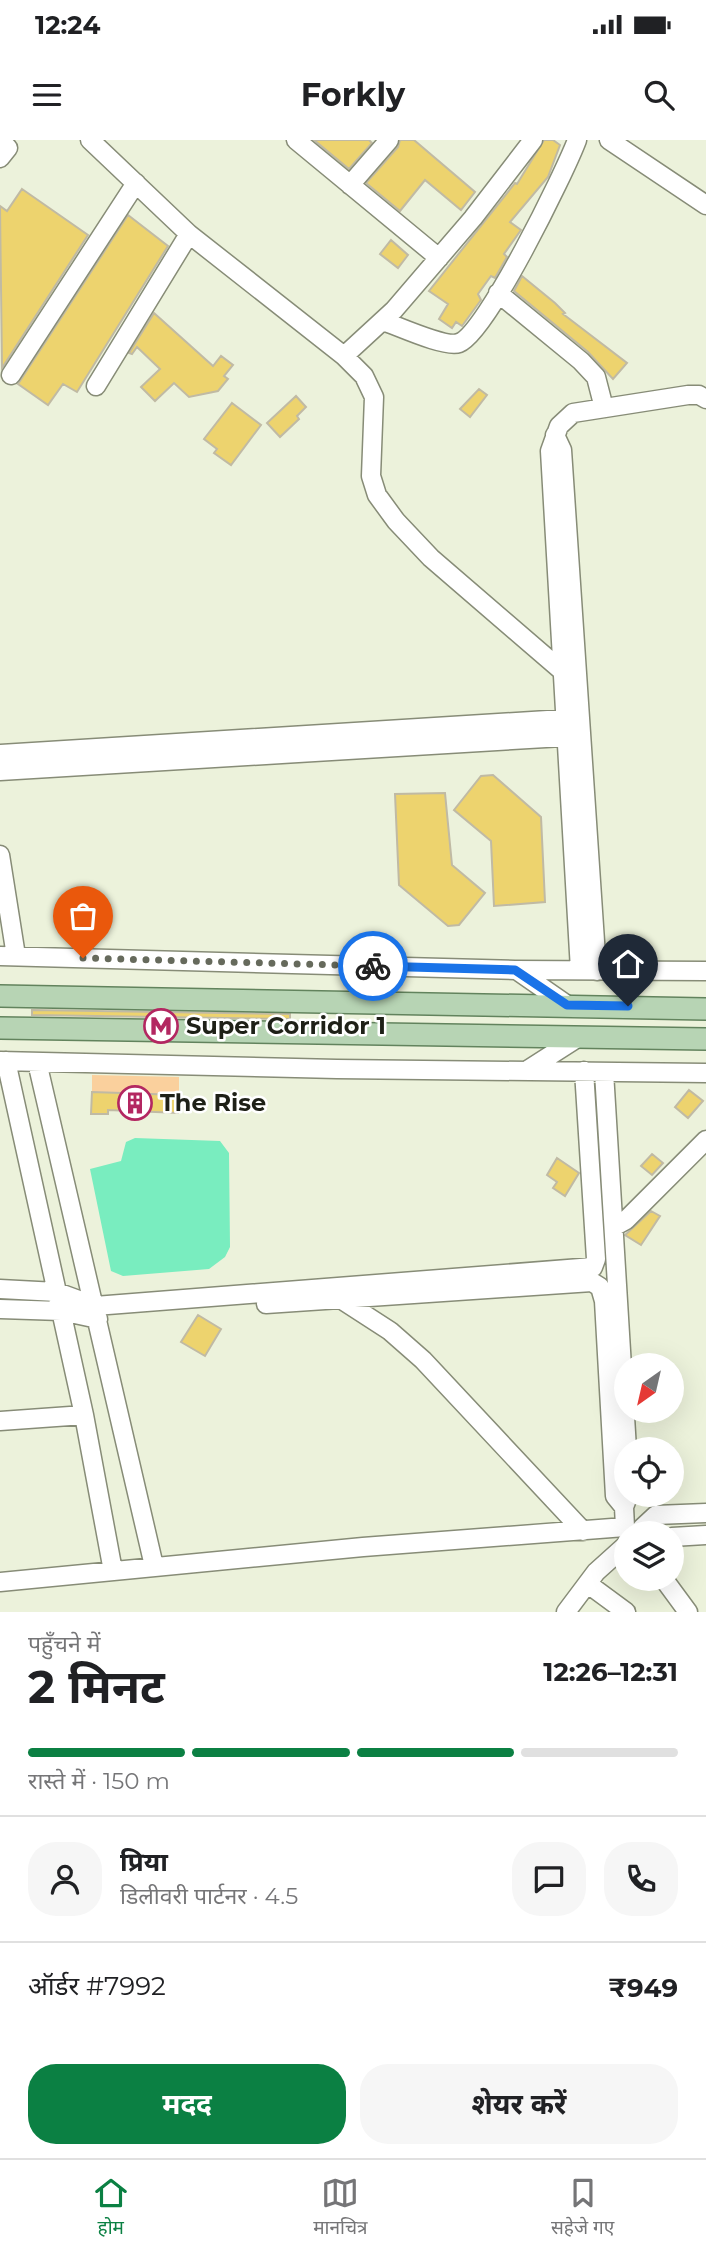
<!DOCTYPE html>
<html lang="hi">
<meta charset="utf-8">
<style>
:root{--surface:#fff;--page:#f6f6f6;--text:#202124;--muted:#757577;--line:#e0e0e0;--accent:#0b8043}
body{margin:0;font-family:Montserrat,"Noto Sans Devanagari",sans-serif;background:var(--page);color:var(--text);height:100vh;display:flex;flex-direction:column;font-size:26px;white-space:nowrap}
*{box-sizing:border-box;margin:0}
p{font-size:23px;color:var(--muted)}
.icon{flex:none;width:38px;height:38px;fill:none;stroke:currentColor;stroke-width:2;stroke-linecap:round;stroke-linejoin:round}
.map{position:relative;height:1472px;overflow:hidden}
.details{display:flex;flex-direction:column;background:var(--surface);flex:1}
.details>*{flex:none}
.needle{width:46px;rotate:214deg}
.controls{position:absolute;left:614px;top:1213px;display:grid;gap:14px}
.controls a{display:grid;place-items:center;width:70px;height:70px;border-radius:50%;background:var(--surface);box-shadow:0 7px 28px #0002;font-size:35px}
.pin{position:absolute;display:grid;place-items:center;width:60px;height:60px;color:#fff;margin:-72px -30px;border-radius:50% 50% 50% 0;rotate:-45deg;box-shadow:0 0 7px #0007}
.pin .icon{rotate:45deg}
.courier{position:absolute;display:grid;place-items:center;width:70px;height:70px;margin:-35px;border:5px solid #1a73e8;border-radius:50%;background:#fff;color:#222;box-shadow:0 2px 9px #0007}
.overview em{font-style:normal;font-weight:700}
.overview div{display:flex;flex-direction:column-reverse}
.overview{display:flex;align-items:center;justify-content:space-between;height:119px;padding:0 28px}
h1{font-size:46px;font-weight:700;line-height:52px}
.bar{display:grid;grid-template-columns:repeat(4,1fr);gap:10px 7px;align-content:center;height:84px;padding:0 28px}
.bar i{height:9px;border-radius:5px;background:var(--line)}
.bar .on{background:var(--accent)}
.bar p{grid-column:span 4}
.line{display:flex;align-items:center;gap:18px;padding:0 28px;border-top:2px solid var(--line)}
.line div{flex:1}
.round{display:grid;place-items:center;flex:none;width:74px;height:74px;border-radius:28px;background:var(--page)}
.action{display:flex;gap:14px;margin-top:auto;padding:14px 28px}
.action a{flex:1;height:80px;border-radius:28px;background:var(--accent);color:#fff;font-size:28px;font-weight:700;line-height:80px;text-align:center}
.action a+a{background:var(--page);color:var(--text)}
.status{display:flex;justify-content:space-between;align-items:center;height:49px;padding:0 35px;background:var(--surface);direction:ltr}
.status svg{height:19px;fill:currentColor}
header{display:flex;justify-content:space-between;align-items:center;height:91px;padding:0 28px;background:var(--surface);font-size:32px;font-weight:700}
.menu{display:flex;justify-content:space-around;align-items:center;height:98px;border-top:2px solid var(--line);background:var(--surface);font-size:19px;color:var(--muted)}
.menu a{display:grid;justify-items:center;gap:4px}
.menu .on{color:var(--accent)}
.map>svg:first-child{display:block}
.green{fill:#fad09d}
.water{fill:#79edbf}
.building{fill:#edd36e;stroke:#c0baa4;stroke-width:2}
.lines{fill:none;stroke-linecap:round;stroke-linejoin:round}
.minor-casing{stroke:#878c77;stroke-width:21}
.major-casing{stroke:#62835d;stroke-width:24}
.minor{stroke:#fff;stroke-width:18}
.major{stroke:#b7d4b4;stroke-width:21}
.done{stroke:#666a5c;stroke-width:7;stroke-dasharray:0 12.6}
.route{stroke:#1a73e8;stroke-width:9}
.labels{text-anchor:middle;stroke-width:5;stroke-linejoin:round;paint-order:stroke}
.poi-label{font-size:24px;font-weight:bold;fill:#1e2017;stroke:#fff;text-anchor:start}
</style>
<div class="status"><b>12:24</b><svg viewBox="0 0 49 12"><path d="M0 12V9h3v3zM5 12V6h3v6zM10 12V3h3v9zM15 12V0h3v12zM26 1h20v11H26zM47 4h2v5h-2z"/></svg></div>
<header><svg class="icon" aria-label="menu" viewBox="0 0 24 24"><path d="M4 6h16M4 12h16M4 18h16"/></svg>Forkly<svg class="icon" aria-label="search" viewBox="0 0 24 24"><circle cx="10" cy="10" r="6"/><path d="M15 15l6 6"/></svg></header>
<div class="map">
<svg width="706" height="1472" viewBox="0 0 706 1472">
<rect width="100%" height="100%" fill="#ecf2db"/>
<path class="green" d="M92,935L179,937V955L92,952Z"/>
<path class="water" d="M135,998L220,1001L229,1013L230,1107L225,1117L209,1129L123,1136L111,1131L90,1029L121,1021L126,1002Z"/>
<path class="building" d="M314,0H369L372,3L349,29Z
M400,0H414L475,52L461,70L425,40L400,71L366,43L398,7Z
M544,0H553L560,5L548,37L510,82L521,90L504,114L507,117L495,138L491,136L478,154L481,160L462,186L456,182L452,188L439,179L448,164L429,151L515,43L517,44Z
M22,49L88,95L2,228L0,66L7,71Z
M128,75L168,106L77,252L63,244L48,265L18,244Z
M391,100L408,115L398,128L380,114Z
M522,136L555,163L565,173L563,174L627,223L613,239L588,212L514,151Z
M154,173L213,226L221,216L233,225L224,236L228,239L218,251L189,257L174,243L155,261L141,247L160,229L137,207L132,214L129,213Z
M479,249L487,255L470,277L460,269Z
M296,256L306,267L297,276L299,279L280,297L267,283Z
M232,263L261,285L231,325L214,313L217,309L204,299Z
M493,635L541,677L545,762L494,766L491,701L454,670L481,636Z
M445,653L452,725L485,753L459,785L448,786L399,745L395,654Z
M32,870L290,874V879L32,875Z
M689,950L703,961L688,978L675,967Z
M92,952L179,955L178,973L108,970V974H91Z
M652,1014L663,1023L652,1035L641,1026Z
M557,1018L579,1033L565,1056L553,1048L557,1042L547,1035Z
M651,1071L660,1076L641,1105L625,1095Z
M198,1175L221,1189L205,1216L181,1202Z"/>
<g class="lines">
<g class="minor-casing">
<path id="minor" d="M0,0L8,8L0,18
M90,0L189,94L344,216L394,170L473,78L533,0
M296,0L439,118
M609,0L706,65
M350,45L389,0
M498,153L581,221L596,237L604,268
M383,181C398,186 445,208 459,203C486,194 565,32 577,0
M344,216L364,236L374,257L371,336L377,355L396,381L431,418L561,530
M11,235L136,43
M96,246L189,94
M555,295L562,310L597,831
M0,614L579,578
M0,631L580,596
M0,715L16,816
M0,816L515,830L706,831
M580,830L550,311L559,286L573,273L688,255H699L706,259
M518,831L567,865
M0,921L337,929L706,933
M6,921L84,1275L113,1431
M37,922L154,1426
M529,929L579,897
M604,932L627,1309
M615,1086L626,1080L706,1000
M0,1149L57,1152L95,1166L593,1127L596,1119L584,931
M339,1158L390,1191L423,1220L583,1391
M266,1164L592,1142L600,1147L604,1161L615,1356L624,1367
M0,1169L61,1171L98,1179
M0,1281L84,1275
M642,1388L656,1375L706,1373
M672,1397L706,1395
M663,1438L688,1472
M0,1442L363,1407L625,1387L624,1367L629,1354
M588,1444L626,1472
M566,1472L596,1432L626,1405"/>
</g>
<g class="major-casing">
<path id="major" d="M0,856L706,869
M0,888L706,899"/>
</g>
<use href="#minor" class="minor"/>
<use href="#major" class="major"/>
</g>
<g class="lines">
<path class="done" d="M83,818L373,826"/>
<path class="route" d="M373,826L515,830L567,865L628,866"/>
</g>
<defs>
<g id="metro-ring" transform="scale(1.75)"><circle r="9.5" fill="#fff" stroke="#b32761" stroke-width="1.5"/><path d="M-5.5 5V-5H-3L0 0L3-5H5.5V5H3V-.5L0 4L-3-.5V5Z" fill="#b32761"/></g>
<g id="building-ring" transform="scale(1.75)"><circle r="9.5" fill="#fff" stroke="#b32761" stroke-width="1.5"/><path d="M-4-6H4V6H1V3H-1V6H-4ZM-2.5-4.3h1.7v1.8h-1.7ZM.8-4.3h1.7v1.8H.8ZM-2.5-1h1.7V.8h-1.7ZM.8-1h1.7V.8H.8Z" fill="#b32761"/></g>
</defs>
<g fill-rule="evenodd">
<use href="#metro-ring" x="161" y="886"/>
<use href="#building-ring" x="135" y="963"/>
</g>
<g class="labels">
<g class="poi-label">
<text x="186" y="894">Super Corridor 1</text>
<text x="160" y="971">The Rise</text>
</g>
</g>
</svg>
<div class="controls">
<a><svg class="needle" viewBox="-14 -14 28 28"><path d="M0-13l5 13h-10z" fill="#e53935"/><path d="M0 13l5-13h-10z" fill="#757577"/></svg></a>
<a><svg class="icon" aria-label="locate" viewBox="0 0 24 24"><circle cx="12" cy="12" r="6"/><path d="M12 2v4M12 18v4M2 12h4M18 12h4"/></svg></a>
<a><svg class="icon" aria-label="layers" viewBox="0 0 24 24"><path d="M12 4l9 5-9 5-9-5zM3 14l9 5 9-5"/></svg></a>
</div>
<div class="pin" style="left:83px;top:818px;background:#ea580c"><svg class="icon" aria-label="bag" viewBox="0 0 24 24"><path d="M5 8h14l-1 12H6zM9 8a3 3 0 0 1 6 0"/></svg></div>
<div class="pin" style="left:628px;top:866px;background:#1f2937"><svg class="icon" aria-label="home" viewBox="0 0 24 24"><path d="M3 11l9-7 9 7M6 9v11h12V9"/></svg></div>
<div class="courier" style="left:373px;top:826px"><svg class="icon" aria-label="bike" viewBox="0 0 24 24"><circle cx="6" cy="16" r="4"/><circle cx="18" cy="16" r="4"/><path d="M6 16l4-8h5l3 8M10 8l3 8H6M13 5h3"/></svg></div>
</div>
<section class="details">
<div class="overview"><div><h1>2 मिनट</h1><p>पहुँचने में</p></div><em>12:26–12:31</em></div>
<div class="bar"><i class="on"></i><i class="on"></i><i class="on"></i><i></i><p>रास्ते में · 150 m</p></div>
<div class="line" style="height:126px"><a class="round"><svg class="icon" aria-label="person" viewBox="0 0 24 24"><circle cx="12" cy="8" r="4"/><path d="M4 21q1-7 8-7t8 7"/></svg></a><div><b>प्रिया</b><p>डिलीवरी पार्टनर · 4.5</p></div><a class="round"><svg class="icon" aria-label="chat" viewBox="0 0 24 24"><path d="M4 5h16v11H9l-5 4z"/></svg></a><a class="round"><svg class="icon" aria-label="phone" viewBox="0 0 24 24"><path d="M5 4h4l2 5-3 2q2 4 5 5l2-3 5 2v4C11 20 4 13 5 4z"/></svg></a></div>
<div class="line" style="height:91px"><div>ऑर्डर #7992</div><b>₹949</b></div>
<div class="action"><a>मदद</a><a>शेयर करें</a></div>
</section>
<nav class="menu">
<a class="on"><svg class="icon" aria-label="home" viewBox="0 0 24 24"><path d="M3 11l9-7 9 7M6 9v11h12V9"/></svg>होम</a>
<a><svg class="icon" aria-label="map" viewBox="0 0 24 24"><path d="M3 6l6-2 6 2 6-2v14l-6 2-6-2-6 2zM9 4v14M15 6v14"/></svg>मानचित्र</a>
<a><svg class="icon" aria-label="saved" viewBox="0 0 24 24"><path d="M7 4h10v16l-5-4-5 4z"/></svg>सहेजे गए</a>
</nav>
